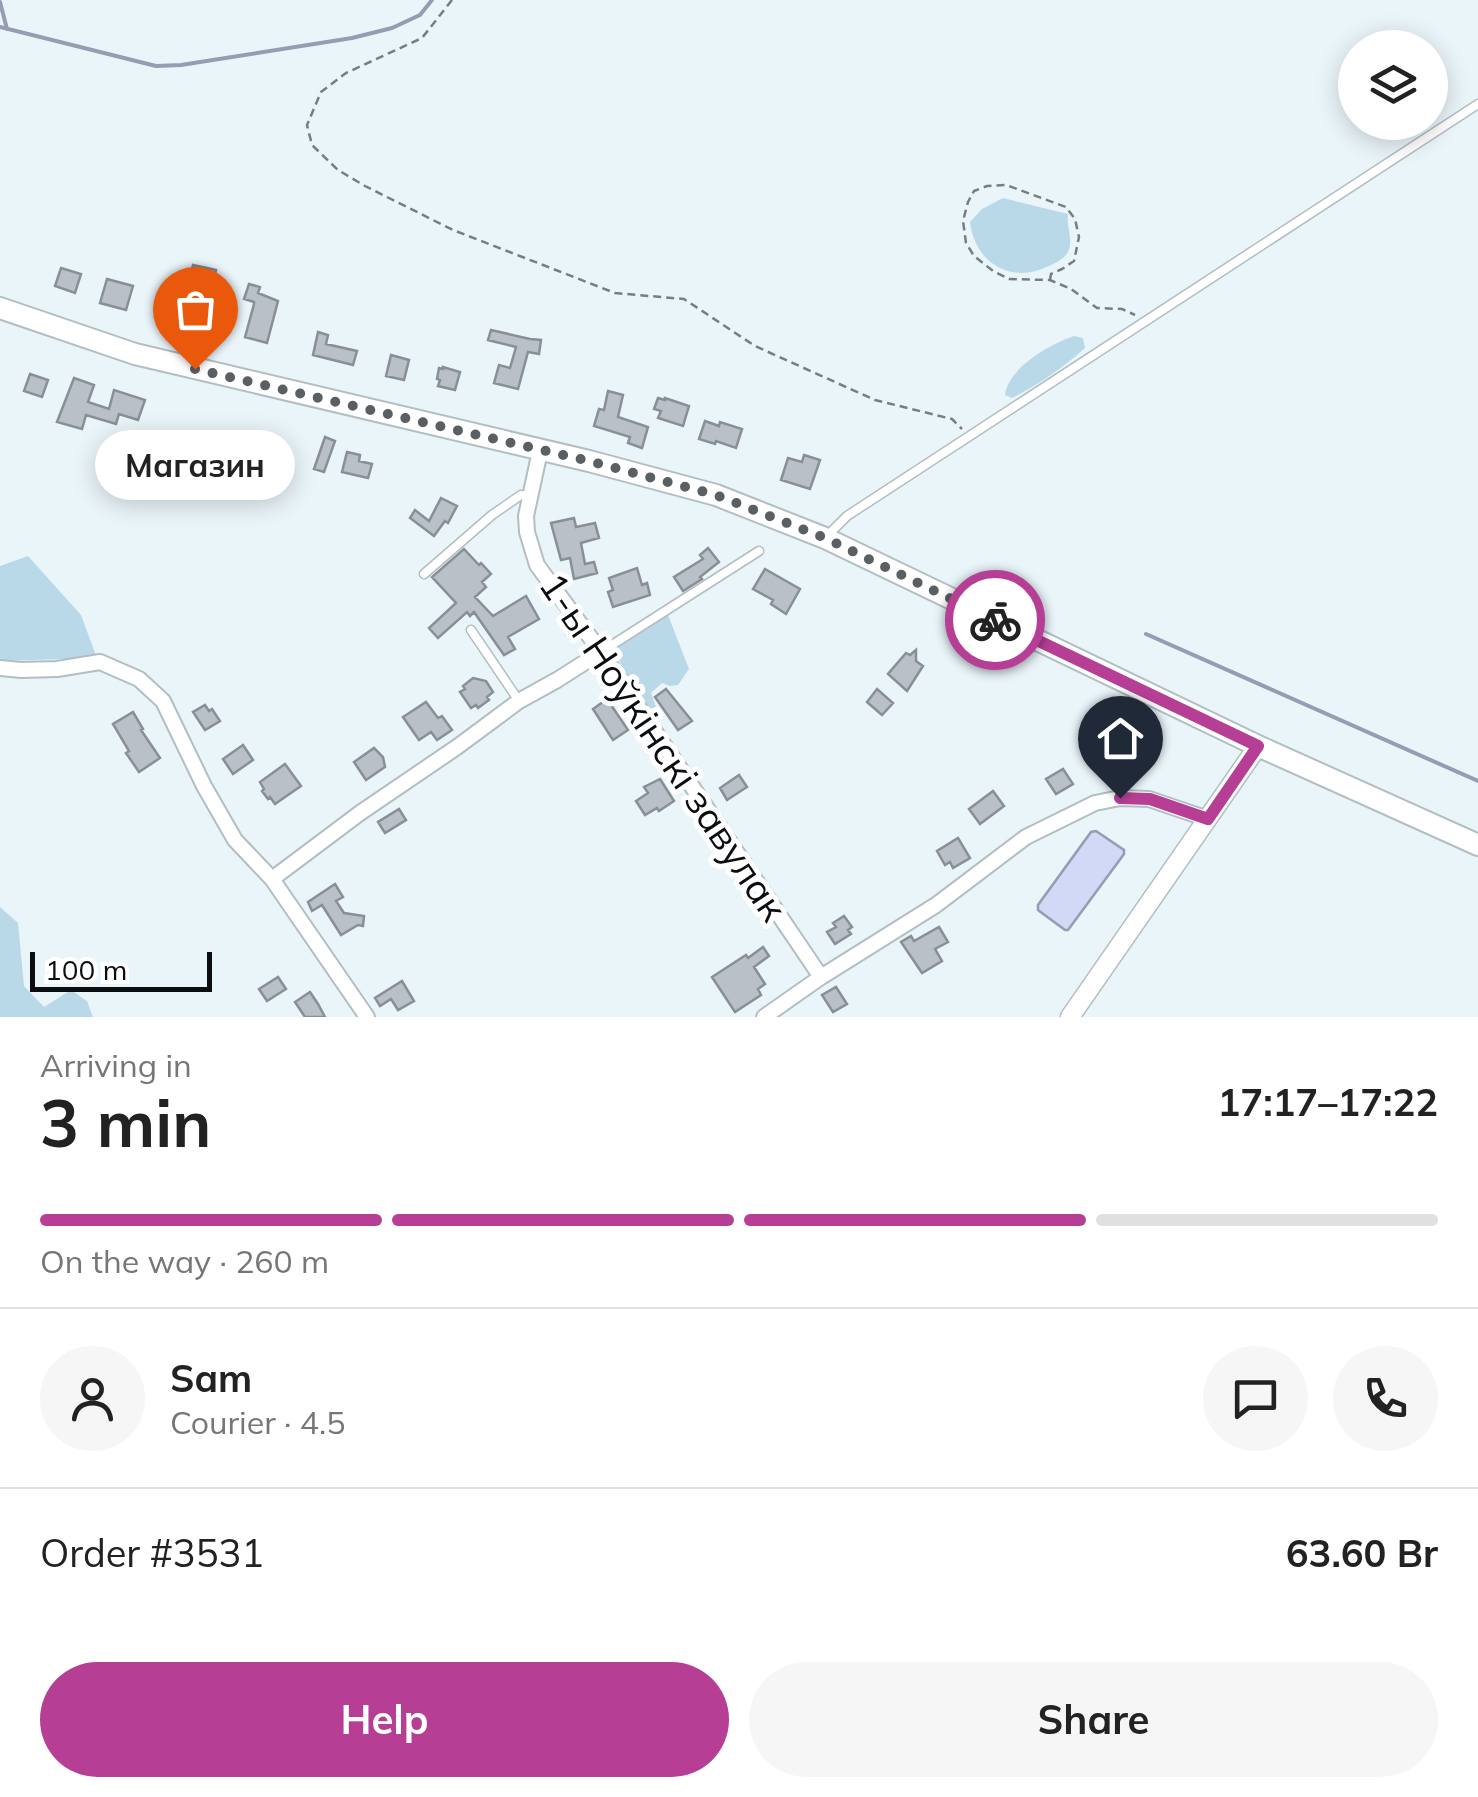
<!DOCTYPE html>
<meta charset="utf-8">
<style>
:root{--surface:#fff;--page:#f6f6f6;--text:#222;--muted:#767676;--line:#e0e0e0;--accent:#b63f95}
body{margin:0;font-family:Mulish,sans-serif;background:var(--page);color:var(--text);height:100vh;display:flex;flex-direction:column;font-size:38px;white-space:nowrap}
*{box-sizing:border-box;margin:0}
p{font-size:32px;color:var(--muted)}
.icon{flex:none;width:55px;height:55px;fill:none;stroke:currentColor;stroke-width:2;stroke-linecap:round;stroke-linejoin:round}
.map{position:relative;height:1017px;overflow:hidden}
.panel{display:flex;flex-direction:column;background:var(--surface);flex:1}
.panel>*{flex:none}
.controls{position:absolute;left:1338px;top:30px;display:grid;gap:20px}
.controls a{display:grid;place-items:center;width:110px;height:110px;border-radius:50%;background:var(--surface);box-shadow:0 5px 25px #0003;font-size:50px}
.scale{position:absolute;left:30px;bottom:25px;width:182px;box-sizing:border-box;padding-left:10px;border:5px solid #0b0e10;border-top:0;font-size:28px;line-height:35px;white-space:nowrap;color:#0b0e10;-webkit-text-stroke:8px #fff;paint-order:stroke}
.pin{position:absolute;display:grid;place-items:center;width:85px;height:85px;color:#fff;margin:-102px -42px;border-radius:50% 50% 50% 0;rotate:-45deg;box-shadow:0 0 10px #0007}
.pin .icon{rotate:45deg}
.courier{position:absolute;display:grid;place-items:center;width:100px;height:100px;margin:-50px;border:8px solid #b63f95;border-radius:50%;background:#fff;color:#222;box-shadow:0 2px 12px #0007}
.bubble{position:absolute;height:70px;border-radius:35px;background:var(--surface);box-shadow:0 5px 25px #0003;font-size:32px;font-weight:700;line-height:70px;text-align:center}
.summary em{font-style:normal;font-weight:700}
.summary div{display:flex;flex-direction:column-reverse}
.summary{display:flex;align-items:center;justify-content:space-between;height:170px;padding:0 40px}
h1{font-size:65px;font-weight:700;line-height:75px}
.bar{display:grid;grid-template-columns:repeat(4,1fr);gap:15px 10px;align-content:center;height:120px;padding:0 40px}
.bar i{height:12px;border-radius:8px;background:var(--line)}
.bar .on{background:var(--accent)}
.bar p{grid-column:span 4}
.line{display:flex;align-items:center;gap:25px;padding:0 40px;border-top:2px solid var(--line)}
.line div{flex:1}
.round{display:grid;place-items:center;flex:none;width:105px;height:105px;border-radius:52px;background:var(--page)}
.action{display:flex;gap:20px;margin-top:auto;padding:20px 40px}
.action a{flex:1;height:115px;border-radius:60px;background:var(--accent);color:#fff;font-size:40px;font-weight:700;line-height:115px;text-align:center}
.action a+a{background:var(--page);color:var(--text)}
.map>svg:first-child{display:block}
.green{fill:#b9d9e9}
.water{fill:#d1d9f7;stroke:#969cb2;stroke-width:2.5}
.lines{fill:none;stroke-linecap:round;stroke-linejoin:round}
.stream{stroke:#969cb2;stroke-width:4}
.building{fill:#b9c0c8;stroke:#898f97;stroke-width:2.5}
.service-casing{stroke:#b3bec3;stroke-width:11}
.minor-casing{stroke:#b3bec3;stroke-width:18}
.tertiary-casing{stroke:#b3bec3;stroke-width:21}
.secondary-casing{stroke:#b3bec3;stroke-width:24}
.path{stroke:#777e81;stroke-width:2.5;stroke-dasharray:8 5;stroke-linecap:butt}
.service{stroke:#fff;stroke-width:8}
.minor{stroke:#fff;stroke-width:14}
.tertiary{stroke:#fff;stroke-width:18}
.secondary{stroke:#fff;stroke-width:20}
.done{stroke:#595f62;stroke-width:10;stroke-dasharray:0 18}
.route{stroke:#b63f95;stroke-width:12}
.labels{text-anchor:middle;stroke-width:10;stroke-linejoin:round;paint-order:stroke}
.street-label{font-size:38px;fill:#0b0e10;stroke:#fff}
</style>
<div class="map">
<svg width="1478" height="1017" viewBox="0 0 1478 1017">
<rect width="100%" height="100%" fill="#eaf5fa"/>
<path class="green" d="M1003,198L1068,214C1066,227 1074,240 1068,252C1064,259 1056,263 1049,266C1011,285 975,263 970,222L982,209Z
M1074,336L1083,338L1085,348C1064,367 1038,385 1012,398L1005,395C1008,368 1050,344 1074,336Z
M28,556L81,615L97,658L0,661V566Z
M668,615L689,669L678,685L670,686L662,683L651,693L656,707L648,709L622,667L613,647Z
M0,907L18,923L24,986L44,1007L71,990L87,1001L93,1017H0Z"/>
<path class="water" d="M1096,831L1124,850V854L1068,930H1065L1038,910V905L1091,832Z"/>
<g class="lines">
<path class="stream" d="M0,2L7,29
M0,27L156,66L181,65L352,38L392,28L420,15L432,0
M1146,634L1478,781"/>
</g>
<path class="building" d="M193,265L216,270L212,286L204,285L203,288H200L195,305L198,306L195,316L192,315L190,320L170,314L176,294L184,296L186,294Z
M61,268L81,274L75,293L55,286Z
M107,279L133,286L126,310L100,303Z
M249,284L260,287L258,293L278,301L267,343L245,337L254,304V302L244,299Z
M491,330L530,339L541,340L539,354L528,352L518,389L494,383L499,365L510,368L516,347L488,340Z
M318,332L328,335L326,344L357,351L353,365L313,355Z
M391,355L409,360L404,380L386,376Z
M443,367L460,372L455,390L438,386L440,380L437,379L439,368L443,369Z
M30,374L48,380L42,397L24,391Z
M74,378L94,385L88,402L109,409L114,390L145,400L138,420L119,414L116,424L86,415L82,429L57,422Z
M608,391L623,395L618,417L648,427L642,448L628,443L630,437L594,426L599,409L604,410Z
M658,398L665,400V398L689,406L683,426L658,418L661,411L654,409Z
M705,421L719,426L720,422L742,429L736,448L716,441L715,444L699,439Z
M217,432L234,437L228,456L212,451Z
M325,437L335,441L324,472L314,469Z
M347,452L360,455L359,461L372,464L368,478L342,472Z
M804,455L820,460L810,489L781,480L788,458L802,462Z
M441,498L457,506L448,523L445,521L434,536L410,518L415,510L429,521Z
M574,518L576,527L595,523L599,538L581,543L585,564L594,562L597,573L574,579L570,558L561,560L551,523Z
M708,548L719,562L700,577L702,579L683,591L674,577L703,559L700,555Z
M464,549L479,565L481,563L491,574L482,582L486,587L475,597L493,616L526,596L539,619L508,637L515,649L504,655L474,612L470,616L467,612L438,638L429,628L456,603L432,577Z
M637,568L642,585L647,583L650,595L613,607L608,592L613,590L609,578Z
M765,569L800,589L786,614L771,604L773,600L753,589Z
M916,650V661L923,666L907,691L888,674L906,653L910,655Z
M473,678L486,681L493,692L487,697L489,700L478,708L476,705L471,708L460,692L465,689L463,686Z
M666,689L692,721L678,730L655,697Z
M877,689L893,703L882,715L867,702Z
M607,699L628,730L613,740L593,709Z
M426,702L438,718L442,716L452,730L437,740L431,732L419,740L403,717Z
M205,705L209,711L212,709L220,721L205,730L193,712Z
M133,712L143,729L141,730L160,758L139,772L126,753L129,751L113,724Z
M243,745L253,760L233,774L223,759Z
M374,748L383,757L385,767L366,780L354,762Z
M285,764L301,786L275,804L270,797L268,799L262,791L264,789L260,782Z
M1063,769L1073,784L1056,794L1046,779Z
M739,775L747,787L727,800L720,788Z
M660,779L674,801L659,811L657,808L645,815L636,801L648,793L644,787Z
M993,791L1004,806L980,824L969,809Z
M399,809L406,820L385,833L378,822Z
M958,838L970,858L953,868L950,862L945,865L937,851Z
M335,884L343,897L336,901L344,913L364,916L363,926L358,925L341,935L322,905L312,911L308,902Z
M844,916L852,927L848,930L851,934L835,944L827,932L836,927L833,923Z
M939,927L948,942L935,949L942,961L922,973L901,942L911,936L914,941Z
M763,947L769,956L754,967L765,984L758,989L761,995L735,1012L712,977L746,955L748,958Z
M278,977L286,989L267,1001L259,989Z
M402,981L414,1001L398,1010L391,999L380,1006L375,998Z
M836,987L847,1004L833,1012L822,995Z
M310,992L318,1004L325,1017H305L295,1002Z"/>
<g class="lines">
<g class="service-casing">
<path id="service" d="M828,535L847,516L1478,104
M424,574L492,515L521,495L529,496
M471,630L519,701
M601,652L759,551"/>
</g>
<g class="minor-casing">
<path id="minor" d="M540,451L526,516L527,532L537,565L601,652L821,977
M0,668L21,670L57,669L100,662L139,679L163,701L204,786L235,840L272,879L367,1017
M272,879L360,813L457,747L519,701L557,680L601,652
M764,1017L821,977L936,905L1026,837L1095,803L1120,798L1149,799L1208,819"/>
</g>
<g class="tertiary-casing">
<path id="tertiary" d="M1070,1017L1258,746"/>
</g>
<g class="secondary-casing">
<path id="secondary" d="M0,308L135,354L589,461L716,495L825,538L1258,746L1478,845"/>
</g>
<path class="path" d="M452,0L422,38L346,73L321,92L307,125L312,145L338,170L365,186L453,230L615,293L684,299L755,346L875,400L952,419L962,429
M1050,280L1051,274L1062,269L1074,261L1079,237L1075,219L1066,207L1006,185L987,186L974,191L968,202L963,221L966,243L974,256L993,271L1009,279L1050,280L1071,289L1097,308L1122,309L1135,315"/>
<use href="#service" class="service"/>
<use href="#minor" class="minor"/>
<use href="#tertiary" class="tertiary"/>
<use href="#secondary" class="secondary"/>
</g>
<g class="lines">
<path class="done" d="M195,369L589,461L716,495L825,538L995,620"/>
<path class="route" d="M995,620L1258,746L1208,819L1150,799L1120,798"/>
</g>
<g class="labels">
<g class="street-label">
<text transform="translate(663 747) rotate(56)" y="13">1-ы Ноўкінскі завулак</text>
</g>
</g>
</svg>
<div class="controls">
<a><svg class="icon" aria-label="layers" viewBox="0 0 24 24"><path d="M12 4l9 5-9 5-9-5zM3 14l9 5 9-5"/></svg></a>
</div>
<div class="scale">100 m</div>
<div class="pin" style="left:195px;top:369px;background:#ea580c"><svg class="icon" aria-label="bag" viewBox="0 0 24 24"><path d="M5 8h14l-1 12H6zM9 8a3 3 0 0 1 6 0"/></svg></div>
<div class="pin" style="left:1120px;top:798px;background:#1f2937"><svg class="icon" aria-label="home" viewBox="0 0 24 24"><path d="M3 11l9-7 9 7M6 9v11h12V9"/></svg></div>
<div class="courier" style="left:995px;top:620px"><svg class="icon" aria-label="bike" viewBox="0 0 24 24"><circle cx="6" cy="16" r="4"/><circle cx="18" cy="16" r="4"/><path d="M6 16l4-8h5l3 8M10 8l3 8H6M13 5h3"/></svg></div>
<div class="bubble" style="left:95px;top:430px;width:200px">Магазин</div>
</div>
<section class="panel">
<div class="summary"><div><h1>3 min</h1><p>Arriving in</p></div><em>17:17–17:22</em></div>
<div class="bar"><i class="on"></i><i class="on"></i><i class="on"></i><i></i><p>On the way · 260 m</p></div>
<div class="line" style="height:180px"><a class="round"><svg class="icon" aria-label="person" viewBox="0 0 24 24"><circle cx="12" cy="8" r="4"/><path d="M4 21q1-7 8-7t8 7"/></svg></a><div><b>Sam</b><p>Courier · 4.5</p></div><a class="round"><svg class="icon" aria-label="chat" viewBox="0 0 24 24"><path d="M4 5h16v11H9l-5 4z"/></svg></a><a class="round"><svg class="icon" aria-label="phone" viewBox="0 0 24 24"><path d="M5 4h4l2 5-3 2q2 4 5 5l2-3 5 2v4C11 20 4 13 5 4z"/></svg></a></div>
<div class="line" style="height:130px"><div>Order #3531</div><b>63.60 Br</b></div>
<div class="action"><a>Help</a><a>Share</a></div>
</section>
